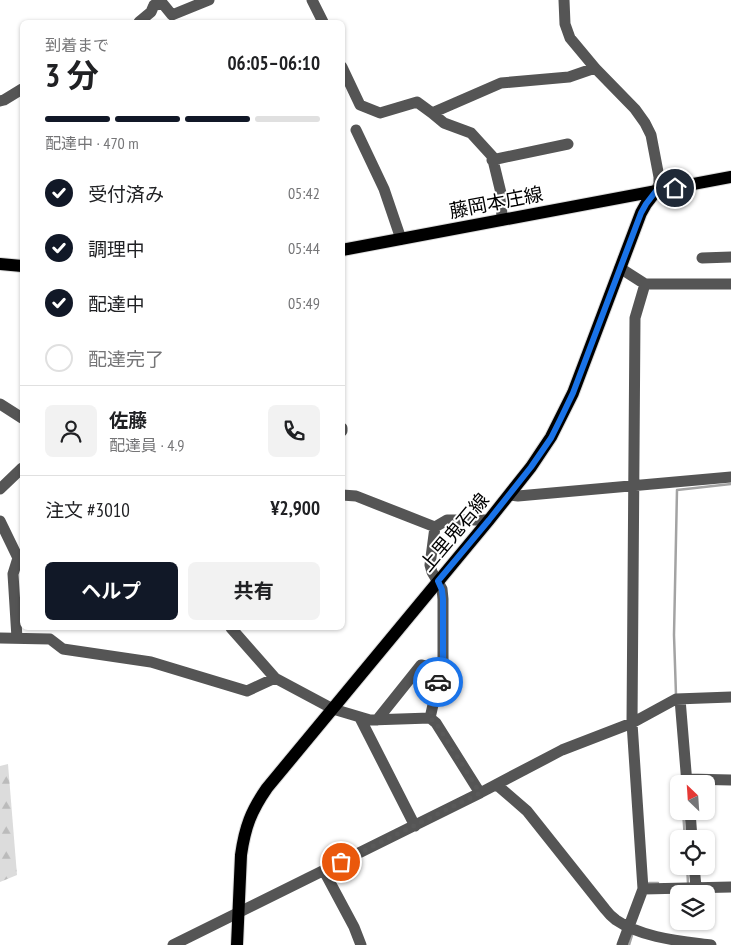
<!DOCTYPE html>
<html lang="ja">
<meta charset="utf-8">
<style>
:root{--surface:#fff;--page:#f2f2f2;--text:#202124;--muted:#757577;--line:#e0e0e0;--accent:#111827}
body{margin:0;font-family:"PT Sans Narrow","Noto Sans JP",sans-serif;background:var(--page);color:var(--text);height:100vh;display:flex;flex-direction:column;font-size:19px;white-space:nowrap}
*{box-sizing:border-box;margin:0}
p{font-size:16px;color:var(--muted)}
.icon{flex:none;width:28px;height:28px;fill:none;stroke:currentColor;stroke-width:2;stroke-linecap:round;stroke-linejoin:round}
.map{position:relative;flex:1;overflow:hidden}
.sheet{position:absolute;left:20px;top:20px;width:325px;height:610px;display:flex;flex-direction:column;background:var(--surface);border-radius:8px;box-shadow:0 1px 4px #0004}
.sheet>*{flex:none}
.needle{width:32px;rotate:335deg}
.buttons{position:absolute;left:670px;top:775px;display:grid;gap:10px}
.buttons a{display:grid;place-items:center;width:45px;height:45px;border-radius:8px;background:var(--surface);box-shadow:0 1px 4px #0004;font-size:25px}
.pin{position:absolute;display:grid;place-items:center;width:42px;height:42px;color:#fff;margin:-21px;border:2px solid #fff;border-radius:50%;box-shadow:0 1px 5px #0007}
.courier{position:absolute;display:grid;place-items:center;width:50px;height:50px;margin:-25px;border:4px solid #1a73e8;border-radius:50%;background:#fff;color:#222;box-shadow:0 1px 6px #0007}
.headline em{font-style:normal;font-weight:700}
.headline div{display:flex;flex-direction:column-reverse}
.headline{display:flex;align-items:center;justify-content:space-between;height:85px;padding:0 25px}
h1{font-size:32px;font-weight:700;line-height:38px}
.bar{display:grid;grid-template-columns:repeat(4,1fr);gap:8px 5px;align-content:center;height:60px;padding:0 25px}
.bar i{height:6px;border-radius:4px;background:var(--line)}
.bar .selected{background:var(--accent)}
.bar p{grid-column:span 4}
.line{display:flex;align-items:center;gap:12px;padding:0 25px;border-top:1px solid var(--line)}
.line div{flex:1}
.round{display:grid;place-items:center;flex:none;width:52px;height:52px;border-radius:8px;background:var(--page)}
ol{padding:0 25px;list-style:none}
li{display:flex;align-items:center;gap:15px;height:55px}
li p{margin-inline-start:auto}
li .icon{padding:5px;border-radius:50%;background:var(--accent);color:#fff;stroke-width:4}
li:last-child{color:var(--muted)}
li i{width:28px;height:28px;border:2px solid var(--line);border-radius:50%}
.primary-button{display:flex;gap:10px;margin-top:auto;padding:10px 25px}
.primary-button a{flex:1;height:58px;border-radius:8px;background:var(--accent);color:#fff;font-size:20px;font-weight:700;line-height:58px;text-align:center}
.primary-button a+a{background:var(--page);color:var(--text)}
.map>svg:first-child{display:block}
.forest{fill:url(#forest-firs)}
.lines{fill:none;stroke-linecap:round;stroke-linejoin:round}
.stream{stroke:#a3a3a3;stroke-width:2.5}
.major-casing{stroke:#dbdbdb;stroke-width:14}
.minor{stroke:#555;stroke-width:11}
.major{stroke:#000;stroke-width:12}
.done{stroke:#595959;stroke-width:5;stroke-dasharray:0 9}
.route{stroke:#1a73e8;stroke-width:6}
.labels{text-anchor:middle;stroke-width:4;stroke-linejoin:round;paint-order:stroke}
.street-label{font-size:19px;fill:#000;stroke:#fff}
</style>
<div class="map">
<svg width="731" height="945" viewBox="0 0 731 945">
<defs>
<pattern id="forest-firs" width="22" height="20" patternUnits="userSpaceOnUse" patternTransform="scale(1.25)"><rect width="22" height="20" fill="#dcdcdc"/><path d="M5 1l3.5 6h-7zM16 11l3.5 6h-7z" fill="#bbb"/></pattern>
</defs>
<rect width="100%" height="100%" fill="#fff"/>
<path class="forest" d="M8,764L17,875L0,882V766Z"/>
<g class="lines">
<path class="stream" d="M676,695L674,635L677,490L731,484
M683,811L685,839
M687,866L688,883
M648,887L649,883H658
M629,945L633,932"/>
<g class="major-casing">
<path id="major" d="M342,250L731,177
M0,264L22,266
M237,945L241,855C245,827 251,811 267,788L489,520L531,467L551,437L573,393L641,213L646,204L656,191"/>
</g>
<path class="minor" d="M312,0L323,22
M564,0L565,24L570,38L595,68L635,109L645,123L651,135L659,177V184L656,191
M154,5L163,4L172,15L209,0
M139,22L151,12L154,5
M342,67L360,105L380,113L417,102L432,113L501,83L569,77L595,68
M0,101L4,100L22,89
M432,113L444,123L471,133L492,156L501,193L502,220
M356,130L384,189L401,239
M492,160L568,144
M702,258L731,257
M620,268L645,284L635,318L632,723L643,889L622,945
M645,284H731
M0,404L22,418
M342,428V431
M0,489L22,468
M342,495L356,496L435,527L447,520H489
M510,495L518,496L731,477
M0,521L18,558L13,574L17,638
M231,628L275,678L333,709L370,720L430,718L436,723L480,793
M0,638L50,639L63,649L151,662L247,691L275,678
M680,699L687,784
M360,718L415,826
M430,718L443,661V599L442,589L432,572L430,565L435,527
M377,720L421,665L441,669
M687,779L731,780
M497,785L527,811L605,909C608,913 612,917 616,920C642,938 681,941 711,945
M690,811L692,839
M694,866L696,887
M324,871L354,927L361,945
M643,889L731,887
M173,945L480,793L562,750L632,723L676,699L731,697"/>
<use href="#major" class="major"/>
</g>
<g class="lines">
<path class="done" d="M341,862L480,793L436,723L430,718L438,682"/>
<path class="route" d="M438,682L443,661V599L442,590L438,581L489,520L531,467L551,438L560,420L573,393L641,213L646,204L656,191L675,188"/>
</g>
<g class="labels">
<g class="street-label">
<text transform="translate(496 202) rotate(-11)" y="7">藤岡本庄線</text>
<text transform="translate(454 532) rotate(-50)" y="7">上里鬼石線</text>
</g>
</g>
</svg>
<div class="buttons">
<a><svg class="needle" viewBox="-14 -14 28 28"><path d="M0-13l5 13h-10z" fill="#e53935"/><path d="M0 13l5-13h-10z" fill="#757577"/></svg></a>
<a><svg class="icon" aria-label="locate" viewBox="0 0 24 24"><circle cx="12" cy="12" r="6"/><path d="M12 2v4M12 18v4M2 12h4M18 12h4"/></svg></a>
<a><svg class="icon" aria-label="layers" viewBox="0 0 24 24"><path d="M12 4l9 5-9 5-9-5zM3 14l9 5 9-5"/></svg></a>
</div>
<div class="pin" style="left:341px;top:862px;background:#ea580c"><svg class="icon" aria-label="bag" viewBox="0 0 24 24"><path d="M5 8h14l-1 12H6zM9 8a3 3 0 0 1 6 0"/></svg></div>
<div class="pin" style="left:675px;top:188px;background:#1f2937"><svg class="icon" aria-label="home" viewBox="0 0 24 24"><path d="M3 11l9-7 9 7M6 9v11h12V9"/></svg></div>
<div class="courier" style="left:438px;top:682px"><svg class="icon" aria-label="car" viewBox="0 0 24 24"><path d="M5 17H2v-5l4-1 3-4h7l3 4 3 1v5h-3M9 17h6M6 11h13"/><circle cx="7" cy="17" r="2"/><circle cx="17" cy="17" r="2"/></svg></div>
<section class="sheet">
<div class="headline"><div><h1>3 分</h1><p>到着まで</p></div><em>06:05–06:10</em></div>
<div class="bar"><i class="selected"></i><i class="selected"></i><i class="selected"></i><i></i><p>配達中 · 470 m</p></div>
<ol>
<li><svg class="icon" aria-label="check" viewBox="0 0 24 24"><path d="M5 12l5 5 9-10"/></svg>受付済み<p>05:42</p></li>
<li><svg class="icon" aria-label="check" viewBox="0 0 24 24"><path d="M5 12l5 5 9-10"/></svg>調理中<p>05:44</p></li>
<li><svg class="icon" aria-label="check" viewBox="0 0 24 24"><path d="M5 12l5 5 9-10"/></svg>配達中<p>05:49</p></li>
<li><i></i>配達完了</li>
</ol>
<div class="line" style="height:90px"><a class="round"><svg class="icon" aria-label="person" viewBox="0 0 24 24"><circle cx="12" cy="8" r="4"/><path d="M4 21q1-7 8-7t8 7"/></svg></a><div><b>佐藤</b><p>配達員 · 4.9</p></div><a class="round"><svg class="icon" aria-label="phone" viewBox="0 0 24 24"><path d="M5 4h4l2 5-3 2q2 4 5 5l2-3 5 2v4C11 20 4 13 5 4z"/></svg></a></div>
<div class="line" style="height:65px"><div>注文 #3010</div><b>¥2,900</b></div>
<div class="primary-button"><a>ヘルプ</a><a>共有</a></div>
</section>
</div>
